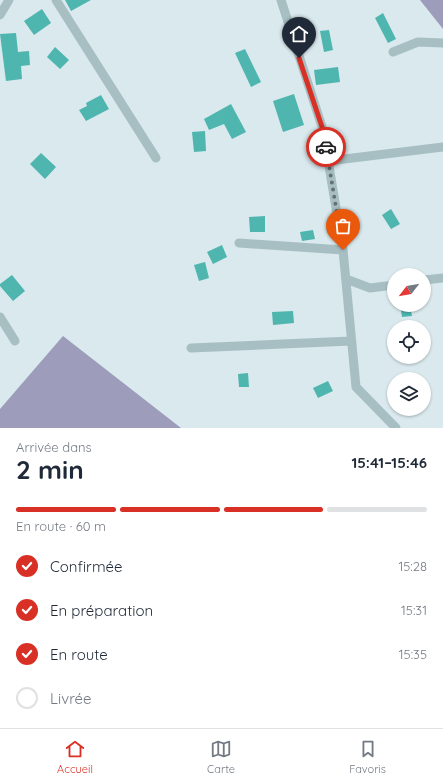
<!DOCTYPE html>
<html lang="fr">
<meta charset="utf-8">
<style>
:root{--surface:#fff;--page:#f2f2f3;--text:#1f2937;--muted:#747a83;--line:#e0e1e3;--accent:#d93025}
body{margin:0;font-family:Quicksand,sans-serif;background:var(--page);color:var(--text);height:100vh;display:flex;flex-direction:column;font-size:15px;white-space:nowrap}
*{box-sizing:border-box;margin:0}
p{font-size:13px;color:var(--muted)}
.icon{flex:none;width:22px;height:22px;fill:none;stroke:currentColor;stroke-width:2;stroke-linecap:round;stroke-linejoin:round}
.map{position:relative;height:428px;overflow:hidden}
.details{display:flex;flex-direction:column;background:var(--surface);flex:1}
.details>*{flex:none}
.needle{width:26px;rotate:239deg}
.controls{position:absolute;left:387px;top:268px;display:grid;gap:8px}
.controls a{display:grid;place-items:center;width:44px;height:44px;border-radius:50%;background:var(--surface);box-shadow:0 1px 3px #0004;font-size:20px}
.pin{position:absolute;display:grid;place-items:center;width:34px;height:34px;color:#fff;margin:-41px -17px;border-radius:50% 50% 50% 0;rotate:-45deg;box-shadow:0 0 4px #0007}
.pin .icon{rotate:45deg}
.courier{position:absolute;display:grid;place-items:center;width:40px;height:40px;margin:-20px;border:3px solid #d93025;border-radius:50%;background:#fff;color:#222;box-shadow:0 1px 5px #0007}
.head em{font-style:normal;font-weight:700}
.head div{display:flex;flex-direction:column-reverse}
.head{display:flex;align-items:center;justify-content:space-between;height:68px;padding:0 16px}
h1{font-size:26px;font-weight:700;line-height:30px}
.bar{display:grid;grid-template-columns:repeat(4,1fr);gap:6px 4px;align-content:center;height:48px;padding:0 16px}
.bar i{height:5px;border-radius:3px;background:var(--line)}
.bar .current{background:var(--accent)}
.bar p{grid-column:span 4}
ol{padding:0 16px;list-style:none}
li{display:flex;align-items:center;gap:12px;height:44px}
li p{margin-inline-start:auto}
li .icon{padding:4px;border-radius:50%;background:var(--accent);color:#fff;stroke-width:4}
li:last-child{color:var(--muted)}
li i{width:22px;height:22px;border:2px solid var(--line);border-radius:50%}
.tab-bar{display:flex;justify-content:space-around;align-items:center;height:56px;border-top:1px solid var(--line);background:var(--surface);font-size:11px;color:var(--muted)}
.tab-bar a{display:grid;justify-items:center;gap:2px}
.tab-bar .current{color:var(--accent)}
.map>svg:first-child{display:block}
.green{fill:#9d9cba}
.building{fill:#4fb5af}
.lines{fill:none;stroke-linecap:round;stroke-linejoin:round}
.street{stroke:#a7bfc3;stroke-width:9}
.done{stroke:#657173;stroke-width:4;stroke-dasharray:0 7.2}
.route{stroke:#d93025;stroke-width:5}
</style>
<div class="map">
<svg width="443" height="428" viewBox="0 0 443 428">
<rect width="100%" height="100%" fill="#d9e9ed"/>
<path class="green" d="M420,0H443V29Z
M63,336L181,428H0V409Z"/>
<path class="building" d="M65,0H91L71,11Z
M42,9L51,23L34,35L24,21Z
M383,13L396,39L388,43L375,18Z
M329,30L333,50L324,52L320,31Z
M16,33L18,52L29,51L30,65L21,66L22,79L6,81L0,34Z
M55,47L69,60L60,69L47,57Z
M245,49L261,82L251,87L235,53Z
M338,67L340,82L316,85L314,70Z
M294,94L304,125L283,132L273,101Z
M101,95L109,109L86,121L79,110L87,106L86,103Z
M231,104L246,132L232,139L224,124L209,130L204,119Z
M205,131L206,151L194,152L192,132Z
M41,153L56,167L45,179L30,164Z
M391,209L400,224L391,229L382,215Z
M265,216V232H250L249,217Z
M313,230L315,239L302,241L300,232Z
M222,245L227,257L213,264L207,252Z
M205,262L209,278L199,281L194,265Z
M12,275L25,291L13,301L0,286V284Z
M400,305H410L412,316L402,317Z
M293,311L294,323L273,325L272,312Z
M248,373L249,387H239L238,374Z
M328,381L333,391L318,398L313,388Z"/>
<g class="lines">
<path class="street" d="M56,0L156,158
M281,0L323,130L343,250L356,387L396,428
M0,15L9,0
M393,52L418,42L443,43
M328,161L443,147
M239,243L343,250
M346,279L370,288L394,285
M424,280L443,278
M0,317L15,341
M191,348L351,341"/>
</g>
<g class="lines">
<path class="done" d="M326,147L343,250"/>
<path class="route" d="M299,58L323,130L326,147"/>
</g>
</svg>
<div class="controls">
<a><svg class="needle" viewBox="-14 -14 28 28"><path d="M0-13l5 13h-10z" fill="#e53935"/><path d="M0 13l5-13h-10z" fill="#747a83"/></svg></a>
<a><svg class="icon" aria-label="locate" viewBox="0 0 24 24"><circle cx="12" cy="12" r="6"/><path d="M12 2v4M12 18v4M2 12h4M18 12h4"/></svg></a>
<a><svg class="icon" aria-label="layers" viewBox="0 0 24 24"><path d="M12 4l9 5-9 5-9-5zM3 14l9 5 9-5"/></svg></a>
</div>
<div class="pin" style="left:343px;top:250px;background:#ea580c"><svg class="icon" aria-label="bag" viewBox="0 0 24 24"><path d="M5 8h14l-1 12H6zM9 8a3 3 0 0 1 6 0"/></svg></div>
<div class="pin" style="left:299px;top:58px;background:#1f2937"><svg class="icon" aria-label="home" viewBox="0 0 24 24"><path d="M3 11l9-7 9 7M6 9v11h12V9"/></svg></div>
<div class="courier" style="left:326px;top:147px"><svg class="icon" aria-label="car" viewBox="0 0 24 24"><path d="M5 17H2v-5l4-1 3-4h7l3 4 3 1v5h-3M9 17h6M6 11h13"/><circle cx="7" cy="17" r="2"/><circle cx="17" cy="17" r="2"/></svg></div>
</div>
<section class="details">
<div class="head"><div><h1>2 min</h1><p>Arrivée dans</p></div><em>15:41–15:46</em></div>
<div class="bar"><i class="current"></i><i class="current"></i><i class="current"></i><i></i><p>En route · 60 m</p></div>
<ol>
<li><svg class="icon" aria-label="check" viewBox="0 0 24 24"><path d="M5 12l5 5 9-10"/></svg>Confirmée<p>15:28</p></li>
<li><svg class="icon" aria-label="check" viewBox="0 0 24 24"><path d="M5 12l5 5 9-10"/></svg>En préparation<p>15:31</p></li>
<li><svg class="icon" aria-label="check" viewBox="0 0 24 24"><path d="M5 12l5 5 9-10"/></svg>En route<p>15:35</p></li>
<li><i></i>Livrée</li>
</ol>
</section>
<nav class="tab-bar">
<a class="current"><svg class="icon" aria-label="home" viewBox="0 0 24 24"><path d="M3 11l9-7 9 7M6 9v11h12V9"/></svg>Accueil</a>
<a><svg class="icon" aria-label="map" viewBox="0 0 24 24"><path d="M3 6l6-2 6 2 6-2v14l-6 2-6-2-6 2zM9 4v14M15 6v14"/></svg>Carte</a>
<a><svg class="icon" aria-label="saved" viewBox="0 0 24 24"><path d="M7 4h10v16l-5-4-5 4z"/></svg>Favoris</a>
</nav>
